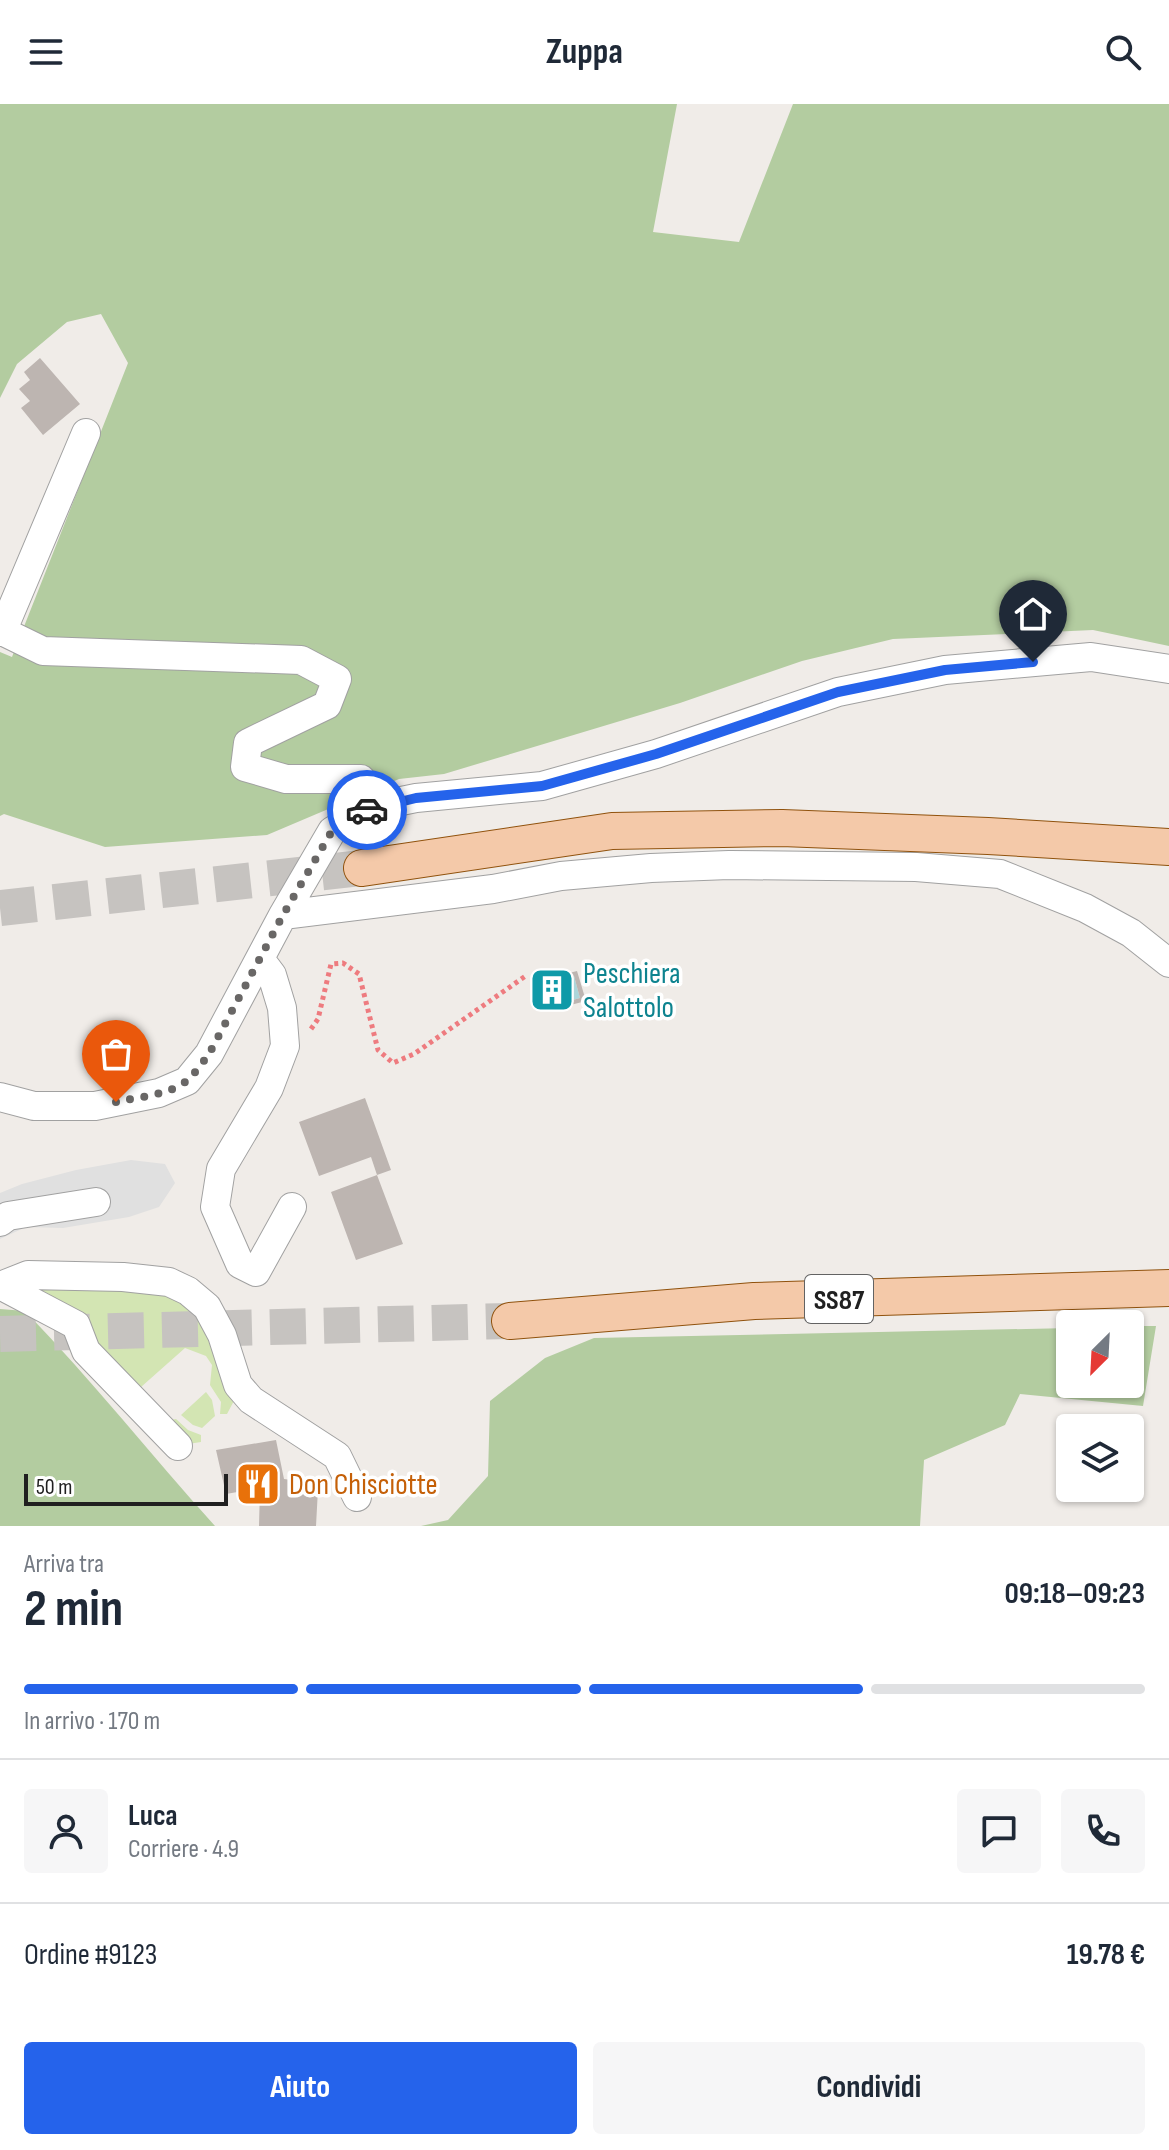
<!DOCTYPE html>
<html lang="it">
<meta charset="utf-8">
<style>
:root{--surface:#fff;--page:#f6f6f7;--text:#1f2937;--muted:#747a83;--line:#e0e1e3;--accent:#2563eb}
body{margin:0;font-family:"Sofia Sans Condensed",sans-serif;background:var(--page);color:var(--text);height:100vh;display:flex;flex-direction:column;font-size:30px;white-space:nowrap}
*{box-sizing:border-box;margin:0}
p{font-size:26px;color:var(--muted)}
.icon{flex:none;width:44px;height:44px;fill:none;stroke:currentColor;stroke-width:2;stroke-linecap:round;stroke-linejoin:round}
.map{position:relative;height:1422px;overflow:hidden}
.side{display:flex;flex-direction:column;background:var(--surface);flex:1}
.side>*{flex:none}
.needle{width:52px;rotate:204deg}
.fabs{position:absolute;left:1056px;top:1206px;display:grid;gap:16px}
.fabs a{display:grid;place-items:center;width:88px;height:88px;border-radius:8px;background:var(--surface);box-shadow:0 2px 6px #0004;font-size:40px}
.scale{position:absolute;left:24px;bottom:20px;width:204px;box-sizing:border-box;padding-left:8px;border:4px solid #202020;border-top:0;font-size:22px;line-height:28px;white-space:nowrap;color:#202020;-webkit-text-stroke:6px #fff;paint-order:stroke}
.pin{position:absolute;display:grid;place-items:center;width:68px;height:68px;color:#fff;margin:-82px -34px;border-radius:50% 50% 50% 0;rotate:-45deg;box-shadow:0 0 8px #0007}
.pin .icon{rotate:45deg}
.courier{position:absolute;display:grid;place-items:center;width:80px;height:80px;margin:-40px;border:6px solid #2563eb;border-radius:50%;background:#fff;color:#222;box-shadow:0 2px 10px #0007}
.overview em{font-style:normal;font-weight:700}
.overview div{display:flex;flex-direction:column-reverse}
.overview{display:flex;align-items:center;justify-content:space-between;height:136px;padding:0 24px}
h1{font-size:52px;font-weight:700;line-height:60px}
.bar{display:grid;grid-template-columns:repeat(4,1fr);gap:12px 8px;align-content:center;height:96px;padding:0 24px}
.bar i{height:10px;border-radius:6px;background:var(--line)}
.bar .selected{background:var(--accent)}
.bar p{grid-column:span 4}
.line{display:flex;align-items:center;gap:20px;padding:0 24px;border-top:2px solid var(--line)}
.line div{flex:1}
.round{display:grid;place-items:center;flex:none;width:84px;height:84px;border-radius:8px;background:var(--page)}
.button{display:flex;gap:16px;margin-top:auto;padding:16px 24px}
.button a{flex:1;height:92px;border-radius:8px;background:var(--accent);color:#fff;font-size:32px;font-weight:700;line-height:92px;text-align:center}
.button a+a{background:var(--page);color:var(--text)}
header{display:flex;justify-content:space-between;align-items:center;height:104px;padding:0 24px;background:var(--surface);font-size:36px;font-weight:700}
.map>svg:first-child{display:block}
.grass{fill:#d3e5b3}
.forest{fill:#b3cca0}
.parking{fill:#e0e0e0}
.water{fill:#acd6da}
.building{fill:#bdb5b1;fill-rule:evenodd}
.lines{fill:none;stroke-linecap:round;stroke-linejoin:round}
.major-tunnel{stroke:#c6c3c0;stroke-width:36;stroke-dasharray:36 18;stroke-linecap:butt}
.minor-casing{stroke:#a1a1a1;stroke-width:30}
.major-casing{stroke:#90520d;stroke-width:38}
.path{stroke:#ee7b7f;stroke-width:5;stroke-dasharray:4 4;stroke-linecap:butt}
.minor{stroke:#fff;stroke-width:28}
.major{stroke:#f4c9a9;stroke-width:36}
.done{stroke:#696766;stroke-width:8;stroke-dasharray:0 14.4}
.route{stroke:#2563eb;stroke-width:10}
.labels{text-anchor:middle;stroke-width:7;stroke-linejoin:round;paint-order:stroke}
.shield{fill:#fff;stroke:#636363;stroke-width:2}
.shield-label{font-size:28px;font-weight:bold;fill:#202020}
.culture-label{font-size:30px;fill:#0d838f;stroke:#fff;text-anchor:start}
.food-label{font-size:30px;fill:#c56008;stroke:#fff;text-anchor:start}
</style>
<header><svg class="icon" aria-label="menu" viewBox="0 0 24 24"><path d="M4 6h16M4 12h16M4 18h16"/></svg>Zuppa<svg class="icon" aria-label="search" viewBox="0 0 24 24"><circle cx="10" cy="10" r="6"/><path d="M15 15l6 6"/></svg></header>
<div class="map">
<svg width="1169" height="1422" viewBox="0 0 1169 1422">
<rect width="100%" height="100%" fill="#f0ece8"/>
<path class="grass" d="M24,1178L165,1184L203,1210L236,1293L227,1310H220L221,1298L210,1281L212,1261L206,1252L185,1244L141,1283L171,1316L176,1315L188,1326L201,1331V1338L188,1340Z
M206,1288L212,1296L215,1312L202,1324L193,1321L181,1311Z"/>
<path class="forest" d="M0,0H677L653,128L739,138L793,0H1169V542L1093,526L893,535L802,557L680,599L444,670L399,675L267,731L105,743L4,710L0,712V548L12,553L128,259L101,210L67,218L17,260L0,294Z
M0,1205L25,1207C92,1276 151,1351 215,1422H0Z
M1130,1222H1156L1143,1302L1020,1290L1005,1321L924,1356L920,1422H421L448,1416L488,1372L490,1297L545,1254L594,1234L1070,1224V1280H1130Z"/>
<path class="parking" d="M131,1056L165,1060L175,1079L159,1103L129,1113L63,1124L26,1123L0,1135V1089L22,1080L76,1066Z"/>
<path class="water" d="M574,872L580,894L558,900L552,878Z"/>
<path class="building" d="M40,254L80,300L43,331L21,304L30,297L19,285L30,276L24,268Z
M577,867L586,897L555,905L546,875ZM574,872L580,894L558,900L552,878Z
M365,994L391,1066L377,1071L371,1053L319,1072L299,1018Z
M377,1071L403,1140L356,1156L331,1088Z
M276,1336L284,1375L291,1376L292,1385H318L316,1422H259L260,1384L226,1390L216,1346Z"/>
<g class="lines">
<path class="major-tunnel" d="M0,804L362,764
M0,1230L510,1217"/>
<g class="minor-casing">
<path id="minor" d="M0,526L43,547L301,556L337,575L327,601L248,639L245,663L286,675H361L372,703
M2,528L86,329
M283,811L493,785L561,772L651,764L729,761L916,763L1000,770L1085,804L1131,829L1169,859
M260,855L272,871L282,904L285,942L269,984L221,1065L215,1103L240,1160L256,1168L292,1103
M0,993L34,1002H95L159,989L187,977L209,950L283,811L332,727L372,703L416,694L542,682L656,650L838,588L945,566L1091,553L1169,565
M0,1118L8,1112L96,1098
M0,1182L28,1171L123,1173L169,1178L188,1187L207,1203L222,1231L238,1281L251,1296L337,1352L357,1393
M2,1182L76,1221L86,1247L178,1342"/>
</g>
<g class="major-casing">
<path id="major" d="M362,764L612,727L782,724L988,732L1169,743
M510,1217L754,1197L1169,1184"/>
</g>
<path class="path" d="M311,925L318,915L331,860L343,859L359,870L378,946L393,959L414,950L527,871"/>
<use href="#minor" class="minor"/>
<use href="#major" class="major"/>
</g>
<g class="lines">
<path class="done" d="M116,998C139,993 171,991 189,975C196,968 203,958 209,950L283,811L332,727L367,706"/>
<path class="route" d="M367,706L416,694L542,682L656,650L838,588L945,566L1033,558"/>
</g>
<defs>
<g id="building-square" transform="scale(2.3)"><rect x="-9" y="-9" width="18" height="18" rx="4" fill="#0f9aa8" stroke="#fff"/><path d="M-4-6H4V6H1V3H-1V6H-4ZM-2.5-4.3h1.7v1.8h-1.7ZM.8-4.3h1.7v1.8H.8ZM-2.5-1h1.7V.8h-1.7ZM.8-1h1.7V.8H.8Z" fill="#fff"/></g>
<g id="restaurant-square" transform="scale(2.3)"><rect x="-9" y="-9" width="18" height="18" rx="4" fill="#e8710a" stroke="#fff"/><path d="M-5-6h1v4h1v-4h1v4h1v-4h1v5L-1.5 .5V6h-2V.5L-5-1ZM5-6V6H3V1.5H1.5Q1.5-4 5-6Z" fill="#fff"/></g>
</defs>
<g fill-rule="evenodd">
<use href="#building-square" x="552" y="886"/>
<use href="#restaurant-square" x="258" y="1380"/>
</g>
<g class="labels">
<rect class="shield" x="805" y="1171" width="68" height="48" rx="6"/>
<g class="shield-label">
<text x="839" y="1205">SS87</text>
</g>
<g class="culture-label">
<text x="583" y="879">Peschiera<tspan x="583" dy="34">Salottolo</tspan></text>
</g>
<g class="food-label">
<text x="289" y="1390">Don Chisciotte</text>
</g>
</g>
</svg>
<div class="fabs">
<a><svg class="needle" viewBox="-14 -14 28 28"><path d="M0-13l5 13h-10z" fill="#e53935"/><path d="M0 13l5-13h-10z" fill="#747a83"/></svg></a>
<a><svg class="icon" aria-label="layers" viewBox="0 0 24 24"><path d="M12 4l9 5-9 5-9-5zM3 14l9 5 9-5"/></svg></a>
</div>
<div class="scale">50 m</div>
<div class="pin" style="left:116px;top:998px;background:#ea580c"><svg class="icon" aria-label="bag" viewBox="0 0 24 24"><path d="M5 8h14l-1 12H6zM9 8a3 3 0 0 1 6 0"/></svg></div>
<div class="pin" style="left:1033px;top:558px;background:#1f2937"><svg class="icon" aria-label="home" viewBox="0 0 24 24"><path d="M3 11l9-7 9 7M6 9v11h12V9"/></svg></div>
<div class="courier" style="left:367px;top:706px"><svg class="icon" aria-label="car" viewBox="0 0 24 24"><path d="M5 17H2v-5l4-1 3-4h7l3 4 3 1v5h-3M9 17h6M6 11h13"/><circle cx="7" cy="17" r="2"/><circle cx="17" cy="17" r="2"/></svg></div>
</div>
<section class="side">
<div class="overview"><div><h1>2 min</h1><p>Arriva tra</p></div><em>09:18–09:23</em></div>
<div class="bar"><i class="selected"></i><i class="selected"></i><i class="selected"></i><i></i><p>In arrivo · 170 m</p></div>
<div class="line" style="height:144px"><a class="round"><svg class="icon" aria-label="person" viewBox="0 0 24 24"><circle cx="12" cy="8" r="4"/><path d="M4 21q1-7 8-7t8 7"/></svg></a><div><b>Luca</b><p>Corriere · 4.9</p></div><a class="round"><svg class="icon" aria-label="chat" viewBox="0 0 24 24"><path d="M4 5h16v11H9l-5 4z"/></svg></a><a class="round"><svg class="icon" aria-label="phone" viewBox="0 0 24 24"><path d="M5 4h4l2 5-3 2q2 4 5 5l2-3 5 2v4C11 20 4 13 5 4z"/></svg></a></div>
<div class="line" style="height:104px"><div>Ordine #9123</div><b>19.78 €</b></div>
<div class="button"><a>Aiuto</a><a>Condividi</a></div>
</section>
